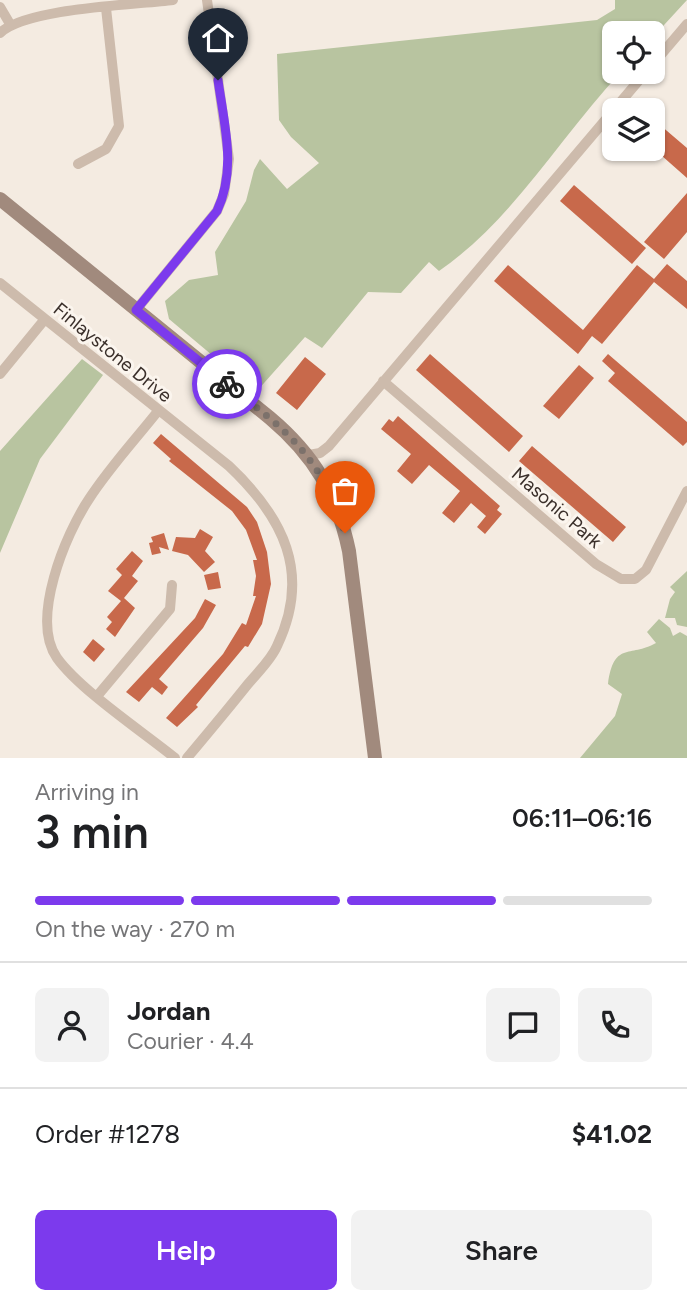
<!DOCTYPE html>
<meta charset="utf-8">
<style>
:root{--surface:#fff;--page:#f2f2f2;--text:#202124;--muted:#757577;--line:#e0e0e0;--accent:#7c3aed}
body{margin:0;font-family:Figtree,sans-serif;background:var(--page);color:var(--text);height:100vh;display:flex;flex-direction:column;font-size:26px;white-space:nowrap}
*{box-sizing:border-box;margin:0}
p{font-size:23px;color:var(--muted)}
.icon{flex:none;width:38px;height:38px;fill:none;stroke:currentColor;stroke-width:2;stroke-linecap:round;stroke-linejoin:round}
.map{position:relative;height:758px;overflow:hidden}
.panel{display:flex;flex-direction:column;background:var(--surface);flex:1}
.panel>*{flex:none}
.tools{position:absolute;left:602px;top:21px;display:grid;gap:14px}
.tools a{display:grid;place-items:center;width:63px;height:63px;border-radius:10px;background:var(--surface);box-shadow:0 2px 5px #0004;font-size:35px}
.pin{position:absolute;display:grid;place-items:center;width:60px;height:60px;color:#fff;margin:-72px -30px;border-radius:50% 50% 50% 0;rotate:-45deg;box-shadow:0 0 7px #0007}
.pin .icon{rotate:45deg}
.courier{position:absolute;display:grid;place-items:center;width:70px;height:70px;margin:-35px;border:5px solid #7c3aed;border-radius:50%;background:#fff;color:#222;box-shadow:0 2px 9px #0007}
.headline em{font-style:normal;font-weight:600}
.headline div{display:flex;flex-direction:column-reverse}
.headline{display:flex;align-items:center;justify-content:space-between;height:119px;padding:0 35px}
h1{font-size:46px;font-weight:600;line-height:52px}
.bar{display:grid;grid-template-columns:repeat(4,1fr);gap:10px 7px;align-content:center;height:84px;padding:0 35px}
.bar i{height:9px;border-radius:5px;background:var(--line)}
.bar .on{background:var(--accent)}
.bar p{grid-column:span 4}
.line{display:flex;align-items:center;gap:18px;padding:0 35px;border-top:2px solid var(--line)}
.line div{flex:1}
.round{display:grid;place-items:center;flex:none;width:74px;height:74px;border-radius:10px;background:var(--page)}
.primary-button{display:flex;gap:14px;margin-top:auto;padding:14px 35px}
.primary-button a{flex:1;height:80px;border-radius:10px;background:var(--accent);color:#fff;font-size:28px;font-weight:600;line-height:80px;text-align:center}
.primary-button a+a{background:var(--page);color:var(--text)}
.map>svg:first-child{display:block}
.green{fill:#b8c4a0}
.building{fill:#c8694b}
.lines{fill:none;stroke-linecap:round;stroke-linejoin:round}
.street{stroke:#cdbbac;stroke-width:10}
.secondary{stroke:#a18a7d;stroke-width:14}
.done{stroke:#7c716b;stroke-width:7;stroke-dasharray:0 12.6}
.route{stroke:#7c3aed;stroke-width:9}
.labels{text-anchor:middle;stroke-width:6;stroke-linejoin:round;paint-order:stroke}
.street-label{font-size:19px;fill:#3b302b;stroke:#fbf5ee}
</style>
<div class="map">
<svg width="687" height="758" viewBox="0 0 687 758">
<rect width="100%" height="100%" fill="#f4ebe1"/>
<path class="green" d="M615,0H687L653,37V33H614V72H621C559,138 514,219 439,271L429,262L401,293L368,292L322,348L305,337L256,392L169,319L165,301L189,280L218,275L215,252L246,201L254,170L260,159L287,189L319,163L291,137L279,120L277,54L597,20L615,9Z
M82,359L103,375L40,459L0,553V451Z
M687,571V627L677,625L675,618H665L670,599L675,592L670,587Z
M659,619L670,628L673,636L680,632L687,636V758H580L615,716L622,694L608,684C614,641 629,658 656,643L647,632Z"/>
<path class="building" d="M653,119L687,148V178L653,148Z
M574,185L646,248L632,264L560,201Z
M687,193V232L664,259L644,242Z
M667,264L687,281V309L654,282L602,344L592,336L578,354L494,281L508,265L583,330L637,265L654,279Z
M430,354L523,436L509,452L416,370Z
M608,354L687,422V442L683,446L608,381L615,373L602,361Z
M305,357L326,374L297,410L276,393Z
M579,365L594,378L559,419L543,406Z
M398,416L500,506L497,510L502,514L485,534L477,527L486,516L471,503L454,523L442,513L460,491L429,465L412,484L397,471L411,454L381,429L389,419L393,422Z
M161,434L247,507L257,522L267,552L271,584L262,624L248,647L245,646L196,705L198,707L177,727L166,718L223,654L242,623L246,625L256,596H253L256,576L253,560H257L246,530L232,511L169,461L171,459L153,443Z
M532,446L626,527L613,542L519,461Z
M200,529L213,537L205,551L215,562L204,572L188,555L172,551L176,537L195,538Z
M164,533L169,550L159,547L161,553L152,555L149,543L153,542L151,537Z
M132,551L143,561L132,576L138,581L124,598L135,608L115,637L106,629L112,622L107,617L121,601L108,591L122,575L116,569Z
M218,572L221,588L208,590L204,575Z
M205,599L216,605L203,628L159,679L168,687L162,695L152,687L139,702L126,692L195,618Z
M93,639L105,649L94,662L83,652Z"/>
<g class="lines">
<path class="street" d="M0,7L10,24
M0,33C27,8 133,5 173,0
M653,64L687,24
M78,164L106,149L119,126L106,8
M0,283L229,466C283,517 312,573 277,646C271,660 258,672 248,684C228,709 208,733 187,758
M136,310L217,211L224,194L229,159L207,0
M0,374L45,319
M383,381L596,564L621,579H635L646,570L687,491
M158,411C135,440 109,468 89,499C65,535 30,620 57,658C80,690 143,732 175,758
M309,455L320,453L329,446L646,72
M98,695L170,609L172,585"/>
<path class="secondary" d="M0,199L270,418C314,455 337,494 349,551L375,758"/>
</g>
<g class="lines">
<path class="done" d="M227,384C288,432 320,455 345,533"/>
<path class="route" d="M218,80C224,124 237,169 217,211L136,310L227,384"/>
</g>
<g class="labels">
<g class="street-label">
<text transform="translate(113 352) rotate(39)" y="7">Finlaystone Drive</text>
<text transform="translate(557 507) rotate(41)" y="7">Masonic Park</text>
</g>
</g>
</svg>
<div class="tools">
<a><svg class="icon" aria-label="locate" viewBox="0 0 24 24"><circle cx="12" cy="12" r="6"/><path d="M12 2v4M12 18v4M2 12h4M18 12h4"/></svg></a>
<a><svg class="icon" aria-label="layers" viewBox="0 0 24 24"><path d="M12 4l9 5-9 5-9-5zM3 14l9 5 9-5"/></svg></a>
</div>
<div class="pin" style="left:345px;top:533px;background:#ea580c"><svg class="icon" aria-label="bag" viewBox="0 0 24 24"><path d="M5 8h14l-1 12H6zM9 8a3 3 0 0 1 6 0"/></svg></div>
<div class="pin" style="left:218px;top:80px;background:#1f2937"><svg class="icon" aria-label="home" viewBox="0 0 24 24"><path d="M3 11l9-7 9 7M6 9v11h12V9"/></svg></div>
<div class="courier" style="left:227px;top:384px"><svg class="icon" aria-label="bike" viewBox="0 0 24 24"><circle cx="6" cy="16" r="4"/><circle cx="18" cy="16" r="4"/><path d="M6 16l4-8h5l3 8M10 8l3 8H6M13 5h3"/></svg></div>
</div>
<section class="panel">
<div class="headline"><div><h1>3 min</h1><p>Arriving in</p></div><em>06:11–06:16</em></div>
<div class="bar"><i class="on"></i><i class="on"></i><i class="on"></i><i></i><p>On the way · 270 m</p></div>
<div class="line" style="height:126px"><a class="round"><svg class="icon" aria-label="person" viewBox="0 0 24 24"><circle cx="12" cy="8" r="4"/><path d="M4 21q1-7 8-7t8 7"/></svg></a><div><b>Jordan</b><p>Courier · 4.4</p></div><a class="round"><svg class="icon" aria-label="chat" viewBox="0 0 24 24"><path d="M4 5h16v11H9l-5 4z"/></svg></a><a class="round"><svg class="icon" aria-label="phone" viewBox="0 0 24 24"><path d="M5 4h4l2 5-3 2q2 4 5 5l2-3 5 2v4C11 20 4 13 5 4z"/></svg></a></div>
<div class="line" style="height:91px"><div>Order #1278</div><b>$41.02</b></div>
<div class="primary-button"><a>Help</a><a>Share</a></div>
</section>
